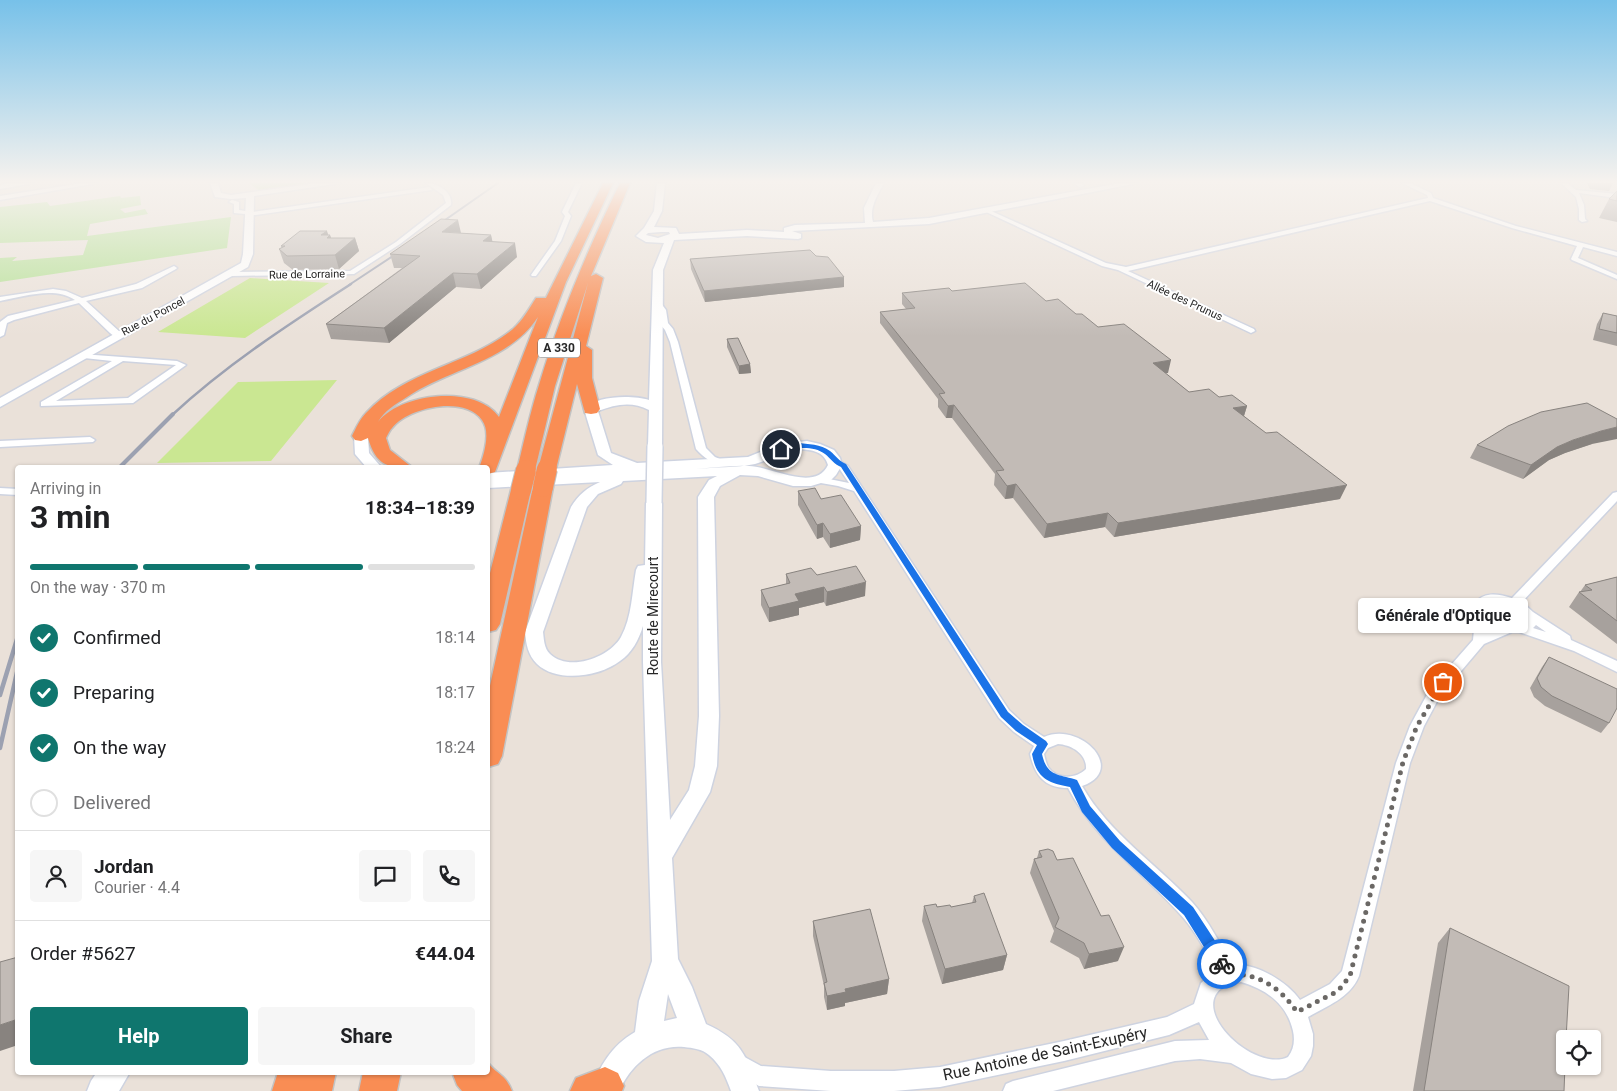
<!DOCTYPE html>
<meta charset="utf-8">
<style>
:root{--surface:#fff;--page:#f6f6f6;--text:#202124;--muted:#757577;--line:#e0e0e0;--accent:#0f766e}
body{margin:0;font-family:Roboto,sans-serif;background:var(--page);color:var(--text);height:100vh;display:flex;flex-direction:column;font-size:19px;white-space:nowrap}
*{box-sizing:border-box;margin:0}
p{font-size:16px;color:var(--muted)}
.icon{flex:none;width:28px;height:28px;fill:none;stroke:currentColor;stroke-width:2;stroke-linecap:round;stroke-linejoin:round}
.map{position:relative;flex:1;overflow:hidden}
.panel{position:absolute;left:15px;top:465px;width:475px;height:610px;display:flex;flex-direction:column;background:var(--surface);border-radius:5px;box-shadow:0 1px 4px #0004}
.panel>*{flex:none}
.fabs{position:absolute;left:1556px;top:1030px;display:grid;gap:10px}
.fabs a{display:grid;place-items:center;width:45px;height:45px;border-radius:5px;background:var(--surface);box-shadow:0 1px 4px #0004;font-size:25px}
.pin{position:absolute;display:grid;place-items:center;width:42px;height:42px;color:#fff;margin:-21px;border:2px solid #fff;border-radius:50%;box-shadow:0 1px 5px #0007}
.courier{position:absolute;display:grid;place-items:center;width:50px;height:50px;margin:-25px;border:4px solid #1a73e8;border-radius:50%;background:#fff;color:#222;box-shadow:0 1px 6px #0007}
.bubble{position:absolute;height:35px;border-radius:5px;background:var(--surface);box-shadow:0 1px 4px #0004;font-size:16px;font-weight:700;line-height:35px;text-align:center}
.head em{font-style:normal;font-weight:700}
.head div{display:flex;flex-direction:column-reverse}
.head{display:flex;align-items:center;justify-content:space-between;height:85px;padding:0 15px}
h1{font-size:32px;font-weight:700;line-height:38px}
.bar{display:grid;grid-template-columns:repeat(4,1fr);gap:8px 5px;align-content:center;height:60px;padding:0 15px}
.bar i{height:6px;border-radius:4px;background:var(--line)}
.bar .current{background:var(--accent)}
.bar p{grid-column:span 4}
.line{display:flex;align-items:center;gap:12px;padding:0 15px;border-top:1px solid var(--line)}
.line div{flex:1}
.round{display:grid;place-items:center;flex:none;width:52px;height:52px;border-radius:5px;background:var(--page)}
ol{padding:0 15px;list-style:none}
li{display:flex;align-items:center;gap:15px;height:55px}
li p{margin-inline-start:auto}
li .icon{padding:5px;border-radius:50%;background:var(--accent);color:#fff;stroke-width:4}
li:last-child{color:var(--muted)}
li i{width:28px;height:28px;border:2px solid var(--line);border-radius:50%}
.action{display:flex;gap:10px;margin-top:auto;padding:10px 15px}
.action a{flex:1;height:58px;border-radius:5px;background:var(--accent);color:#fff;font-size:20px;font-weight:700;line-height:58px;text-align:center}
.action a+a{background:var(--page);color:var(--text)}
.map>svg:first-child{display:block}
.green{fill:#b6e096}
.pitch{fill:#cae792}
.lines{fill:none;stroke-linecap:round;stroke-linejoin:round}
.street-casing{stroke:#ced3e0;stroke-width:3}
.secondary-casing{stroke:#ced3e0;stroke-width:3}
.highway-casing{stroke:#c3c3c3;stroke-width:3}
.street{fill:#fff;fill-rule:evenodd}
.secondary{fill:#fff;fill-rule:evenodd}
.highway{fill:#f98d54;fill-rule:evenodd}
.rail-far3{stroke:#9ca1b1;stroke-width:2}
.rail-far2{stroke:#9ca1b1;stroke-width:2.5}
.rail-far1{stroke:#9ca1b1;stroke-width:4}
.rail{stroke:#9ca1b1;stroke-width:4.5}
.secondary-bridge-casing{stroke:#ced3e0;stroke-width:18;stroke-linecap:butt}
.highway-bridge-casing{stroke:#c3c3c3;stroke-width:22;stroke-linecap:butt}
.secondary-bridge{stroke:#fff;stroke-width:15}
.highway-bridge{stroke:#f98d54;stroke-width:20}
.wall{fill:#a7a19d}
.shaded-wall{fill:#88837f}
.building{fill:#c2bbb6;stroke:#88837f}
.route{fill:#1a73e8}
.done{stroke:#6b6865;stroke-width:5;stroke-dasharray:0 9}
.labels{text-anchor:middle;stroke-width:4;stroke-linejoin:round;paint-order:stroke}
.far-street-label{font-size:11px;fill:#272727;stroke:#fff}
.shield{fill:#fff;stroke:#686868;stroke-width:1}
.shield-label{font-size:12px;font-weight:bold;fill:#272727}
.street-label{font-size:14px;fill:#272727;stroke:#fff}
.near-street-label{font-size:16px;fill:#272727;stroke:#fff}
</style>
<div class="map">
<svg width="1617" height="1091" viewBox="0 0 1617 1091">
<rect width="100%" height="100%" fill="#eae1d9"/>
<path class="green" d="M249,183H330L261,192Z
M120,196L121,198L140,196L141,205L120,209L125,213L145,209L148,214L90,224L87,236L231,217L227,248L0,282V258L17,257L12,261L83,255L88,240L0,243V207L47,202L50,206Z"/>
<path class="pitch" d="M250,278L329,283L245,338L158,332Z
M337,380L271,461L157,463L238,382Z"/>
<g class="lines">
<g class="street-casing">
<path id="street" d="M83,183H98L0,200V196Z
M426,183C438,183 453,192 451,205L400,244L354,274L232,276L229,274L232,272L350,271L396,242L446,203L443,195Z
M576,183H582L568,212L571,216L561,241L536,276H532L531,275L555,241L565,216L562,212Z
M1074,183H1081L1084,186L1079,187Z
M1402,183H1410L1431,193L1433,198L1516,226L1617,252V256L1583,247L1578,258L1617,275V279L1572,260L1571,259L1577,246L1512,228L1430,201L1128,271L1254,329L1255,331L1251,333L1118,270L1102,266L984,211L989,210L1106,263L1126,267L1428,198L1427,195Z
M1561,183H1567L1576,190L1617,194V198L1579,193L1584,205L1585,219L1587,221L1582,222L1579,220V209L1576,197Z
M430,187L432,190L248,216L245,214L234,213V204L229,202L232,200L239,202V210L252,212Z
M174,266L177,268L176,269L142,288L86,301L121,333V337H115L110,333L79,303L14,320L7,323L4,335L0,337V322L8,316L75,300C54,286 23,297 0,301V297L53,289L66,291L82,298L136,284Z
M654,302H660L666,310L668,323L673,329L678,342L706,448L715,457L730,463L729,465C716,467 704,458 696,449L670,342L665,330L660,324L658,310L653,304Z
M81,354L177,361L186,365L133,403L41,406V402L112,361L84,358L80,356ZM123,361L176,365L128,398L56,401Z
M90,437L95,440L93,442L0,447V441Z
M835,458L848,466L1009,710L1024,724L1044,737C1080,721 1128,770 1082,786C1109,833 1155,863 1192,902C1209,921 1220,944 1233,966C1255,961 1288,983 1300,1000L1330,984L1342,971L1396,763L1410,726L1430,689L1473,640L1476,610L1474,604C1484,591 1498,594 1512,598L1613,493L1617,492V501L1522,602L1533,612L1570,636L1571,640L1617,661V672L1574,651L1519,632H1512L1484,644L1440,696L1424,726L1410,763L1359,976C1350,998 1327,1006 1308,1017L1313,1034V1046L1311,1056L1302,1070L1286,1078L1272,1079L1251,1074L1231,1063L1200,1059L1175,1061L1053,1091H1003L1006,1084L1013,1081L1175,1041L1209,1040L1199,1022L1169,1035L1064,1061L940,1087L894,1091H831L759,1086L732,1071L729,1064L732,1057L739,1054L761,1066L831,1071H894L940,1067L1064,1041L1167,1017L1194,1004L1201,983L1216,970C1205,950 1195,930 1179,913C1139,869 1097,842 1068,788C1044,788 1035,775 1030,754L1034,746L1014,732L999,718L854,491L838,486L815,482L814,480L819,477L849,483L839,468L830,461ZM1490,602C1503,602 1522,608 1524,621C1512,628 1492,618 1487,605ZM1487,622L1498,628L1486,633ZM1536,625L1546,632L1533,628ZM1058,744C1072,745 1087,754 1086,769C1076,779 1057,780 1048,767C1046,763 1045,758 1044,754L1048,748ZM1241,982C1266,989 1287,1004 1293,1031C1295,1040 1294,1049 1288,1057C1255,1073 1188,1011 1223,987C1227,984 1235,983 1241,982Z
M0,488L18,489V495L0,494Z"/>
</g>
<g class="secondary-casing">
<path id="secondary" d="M10,183H34L0,189V185Z
M210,183H218L221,193L231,195L317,183H341L254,196L253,254L248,267L0,407V398L241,263L243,254L246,198L231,199L215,197Z
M657,183H665L662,211L654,227L676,228L679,234L747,230L784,232V228L795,225L865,223L864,208L876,183H884C877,196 869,208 873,222L929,218L1120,183H1138L929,224L792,231L801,234V238L798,239L747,236L674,240L663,270L662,446L655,450L648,446L649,410C632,401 616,404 598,411L611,453L637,463L748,457L780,444L807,441L820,444L834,450L840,458L842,465L836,475L831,480L811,486H793L758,476L740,475L720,486L714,497L719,716L717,766L710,792L672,858L678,959L692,987L706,1024C742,1040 746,1056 759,1091H731C726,1077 721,1065 709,1055C702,1049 693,1048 684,1047C654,1044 631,1065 619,1091H590C600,1066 611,1046 635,1032L639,1001L652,961L643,662V626C639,639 632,653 620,661C599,677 557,683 537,664C528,655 526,644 525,632L571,507C579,494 587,488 600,482L488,488V473L613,465L598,455L584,409C596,395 633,395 649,400L653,270L664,243L646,242L636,236L644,228L654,211ZM661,232H669L670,234L658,238L646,235L648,233ZM799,449C812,450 824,451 828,465C815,493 770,466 749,466C732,465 713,468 695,469C715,467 736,468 755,464C770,460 783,451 799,449ZM717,476L709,480L698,497L699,716L695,766L689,790L670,820L661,662L662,503L659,500H649L646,503L645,565L638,566L636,570C632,592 632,617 621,637C609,658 569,672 550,654C544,648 544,640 543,632L587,507L598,494L621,484L623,481ZM668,994L677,1018L664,1021Z
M361,432L368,436L369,453L382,468H367L355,454L354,436Z
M97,1072H130L119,1091H87L91,1081Z"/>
</g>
<g class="highway-casing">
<path id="highway" d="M603,183H613L566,282L495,472L488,474V468H479C484,455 491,432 482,420C465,395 408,407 392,428C390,430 388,434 386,438L390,450L413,468C387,468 376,465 368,438L361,441L355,440L352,436C356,428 360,419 366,413C405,370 469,365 513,329C523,320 529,309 536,298H546ZM538,317L499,417C476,384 400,393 378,422C384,411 396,404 407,397C449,369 508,362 538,317Z
M620,183H630L591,276L596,274L603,278L586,346L592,350V378L600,409L597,413L591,414L585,413L577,384L556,469L554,473L547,475L540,473L538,469L588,283L555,386L535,470L533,474L526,476L519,474L517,470C524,442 530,413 539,385C560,315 588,249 620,183Z
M543,481L550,483L553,487L502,756L498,764L488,767V695L533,487L536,483Z
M521,484L528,486L531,490L500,624L496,630L488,632V581L511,490L514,486Z
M488,1063C499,1076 505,1074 512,1091H462L457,1085L452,1072H488Z
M605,1067L618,1073L624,1086L622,1091H570L576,1078Z
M278,1072H336L332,1091H272Z
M363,1072H401L397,1091H359Z"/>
</g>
<use href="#street" class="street"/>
<use href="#secondary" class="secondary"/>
<use href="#highway" class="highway"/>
<path class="rail-far3" d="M435,227L498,183
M349,285L402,250"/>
<path class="rail-far2" d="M171,416C226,365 289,324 351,284"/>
<path class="rail-far1" d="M119,468L173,414"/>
<path class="rail" d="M0,695L18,636
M0,748L18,668"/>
<g class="secondary-bridge-casing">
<path id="secondary-bridge" d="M654,503L655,446"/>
</g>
<g class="highway-bridge-casing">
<path id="highway-bridge" d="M543,487L547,469
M521,490L526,470"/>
</g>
<use href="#secondary-bridge" class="secondary-bridge"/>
<use href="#highway-bridge" class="highway-bridge"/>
</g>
<path class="wall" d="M1587,183H1613L1609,191L1590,189Z
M1617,191V222L1599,218L1609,199Z
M461,233L491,235L492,242L517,257L481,289L456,287L389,343L331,339L326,324L402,268H394L390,254Z
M329,235H330L331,238H355L359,251L339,269L293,270L284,263L279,249L282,248L281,246Z
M816,256L844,287L705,302L691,269L690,259Z
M952,291L1046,301L1076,314L1098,327L1168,373H1165L1189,392L1219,397L1247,406L1244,416L1340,499L1114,537L1105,527L1044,538L1013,498L1005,499L994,485L995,474L952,418H946L938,407V399L880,323V312L906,309L902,304V293Z
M1603,313L1617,316V346L1593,340L1597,324Z
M727,339L750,364L751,373L739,374L727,347Z
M1592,444L1565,453L1549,460L1523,479L1470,458L1477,445Z
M798,491L821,499L861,526L860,540L830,548L823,537L817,539L798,505Z
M786,574L865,596L826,606L824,602L799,608V615L769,622L761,605V590L786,584Z
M1617,577V644L1569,607L1579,592H1580L1585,585Z
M1549,657L1609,723L1601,733L1545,706L1534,697L1530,688L1542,667Z
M1039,851L1057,860L1118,961L1084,969L1079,958L1050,942L1054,931L1030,873L1034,859L1037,858Z
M974,896L1007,955L1003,970L942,984L922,921L924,906L951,907L972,903Z
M813,921L889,979L887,994L845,1003V1006L827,1010L824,997V986L813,936Z
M1450,928L1564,1091H1413L1438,943Z"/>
<path class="shaded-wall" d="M458,220L461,233L442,232Z
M327,231L329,237L330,235L335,249L321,235Z
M491,235L494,248L483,241Z
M355,238L359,251L339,269L335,255Z
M515,243L517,257L481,289L477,274Z
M453,273L456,287L389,343L384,328Z
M844,277V287L705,302L704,291Z
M1171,360L1168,373L1149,375L1153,363Z
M750,364L751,373L739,374V366Z
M954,405L952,418H946L948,406Z
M1247,406L1243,419L1233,408Z
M1617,427V439L1592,444L1565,453L1549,460L1523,479L1531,465L1557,447L1573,440L1601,431Z
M1016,484L1013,498L1005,499L1007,486Z
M1347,485L1340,499L1114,537L1118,523Z
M1108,513L1105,527L1044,538L1047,524Z
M823,523V537L817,539V525Z
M861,526L860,540L830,548V534Z
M866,582L865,596L826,606L827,592Z
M824,587V602L799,608V615L769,622V608L795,594Z
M1124,947L1118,961L1084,969L1089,954Z
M1007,955L1003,970L942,984L945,969Z
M889,979L887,994L845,1003V1006L827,1010V996L845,989Z
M18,1019V1045L0,1051V1025Z"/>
<path class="building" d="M1617,191V201L1609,199Z
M441,219L458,220L442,232L491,235L483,241L515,243L477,274L453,273L384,328L326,324L420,256L390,254Z
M300,231H327L321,235H330L327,238H355L335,255L287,256L279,249L285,246H281Z
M810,250L816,256L828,257L844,277L704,291L690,259Z
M1025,283L1046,301L1058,299L1076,314H1082L1098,327L1124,324L1171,360L1153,363L1189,392L1209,389L1219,397L1232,395L1247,406L1233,408L1266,433L1277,432L1347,485L1118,523L1108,513L1047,524L1016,484L1007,486L996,471L1004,470L954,405L948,406L939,394L945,393L880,312L915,308L902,293L949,288L952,291Z
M1603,313L1617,316V333L1599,329Z
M738,338L750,364L739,366L727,339Z
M1587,403L1617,419V427L1601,431L1573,440L1557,447L1531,465L1477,445L1508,426L1541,412Z
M815,488L821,499L841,495L861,526L830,534L823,523L817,525L798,491Z
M856,566L866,582L827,592L824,587L795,594L799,601L769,608L761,590L790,583L786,574L811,568L817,575Z
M1617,577V621L1579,592L1592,590L1585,585Z
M1549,657L1617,689V708L1609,723L1552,696L1541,687L1537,678Z
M1048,849L1053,851L1057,860L1073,858L1101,916L1109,915L1124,947L1089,954L1084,943L1055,927L1059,918L1034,859L1042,857L1039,851Z
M984,893L1007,955L945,969L924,906L936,904L937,907L950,905L951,907L976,902L974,896Z
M870,909L889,979L845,989L846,992L827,996L824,983L827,982L813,921Z
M1450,928L1569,986L1566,1039H1565V1066L1564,1091H1424Z
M18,957V1019L0,1025V962Z"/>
<linearGradient id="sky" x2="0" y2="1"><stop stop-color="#77c1e9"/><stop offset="0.54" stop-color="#f6f2ee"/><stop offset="1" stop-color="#f6f2ee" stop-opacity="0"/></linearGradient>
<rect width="1617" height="336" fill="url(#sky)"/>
<path class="route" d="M797,443C808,444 821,444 830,451C836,456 839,461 846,464L1008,712L1023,725L1046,741L1048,744L1042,754C1047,777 1059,774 1077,780L1090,806L1120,841L1193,907L1227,959L1229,964L1227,968L1222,970L1217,968L1184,915L1112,848L1082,812L1070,787C1047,783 1036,777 1032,754L1037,745L1016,731L1001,717L841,467C834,464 831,459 825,454C813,445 795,448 781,451L777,449Z"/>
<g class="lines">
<path class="done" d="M1222,964L1228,974C1258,973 1280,987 1297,1012L1338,991L1350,976L1403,762L1417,726L1443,682"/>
</g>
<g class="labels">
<g class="far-street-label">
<text transform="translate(307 274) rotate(-1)" y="4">Rue de Lorraine</text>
<text transform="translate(1185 300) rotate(25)" y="4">Allée des Prunus</text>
<text transform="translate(153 316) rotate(-28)" y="4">Rue du Poncel</text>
</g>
<rect class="shield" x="538" y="338.5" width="42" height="19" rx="4"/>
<g class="shield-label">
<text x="559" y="352">A 330</text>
</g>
<g class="street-label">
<text transform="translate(653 616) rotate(-90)" y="5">Route de Mirecourt</text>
</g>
<g class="near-street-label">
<text transform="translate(1045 1053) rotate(-12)" y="6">Rue Antoine de Saint-Exupéry</text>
</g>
</g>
</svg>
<div class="fabs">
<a><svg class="icon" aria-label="locate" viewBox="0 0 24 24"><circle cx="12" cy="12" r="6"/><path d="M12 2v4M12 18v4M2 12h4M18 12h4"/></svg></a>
</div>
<div class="pin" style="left:1443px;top:682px;background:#ea580c"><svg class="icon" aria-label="bag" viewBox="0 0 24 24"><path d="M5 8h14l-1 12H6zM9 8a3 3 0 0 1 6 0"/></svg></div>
<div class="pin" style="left:781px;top:449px;background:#1f2937"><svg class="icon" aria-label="home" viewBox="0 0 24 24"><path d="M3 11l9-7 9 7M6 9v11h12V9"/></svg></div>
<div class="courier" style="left:1222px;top:964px"><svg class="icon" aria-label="bike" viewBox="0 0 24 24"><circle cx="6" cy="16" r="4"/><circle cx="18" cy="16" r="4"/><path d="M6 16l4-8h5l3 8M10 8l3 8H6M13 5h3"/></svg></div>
<div class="bubble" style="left:1358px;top:598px;width:170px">Générale d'Optique</div>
<section class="panel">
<div class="head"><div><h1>3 min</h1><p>Arriving in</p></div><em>18:34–18:39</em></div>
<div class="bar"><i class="current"></i><i class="current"></i><i class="current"></i><i></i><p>On the way · 370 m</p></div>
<ol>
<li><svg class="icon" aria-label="check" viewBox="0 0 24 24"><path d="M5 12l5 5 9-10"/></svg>Confirmed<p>18:14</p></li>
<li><svg class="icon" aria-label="check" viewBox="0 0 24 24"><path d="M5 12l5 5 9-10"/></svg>Preparing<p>18:17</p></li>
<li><svg class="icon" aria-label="check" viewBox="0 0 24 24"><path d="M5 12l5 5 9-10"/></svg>On the way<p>18:24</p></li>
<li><i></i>Delivered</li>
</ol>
<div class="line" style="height:90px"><a class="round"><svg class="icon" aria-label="person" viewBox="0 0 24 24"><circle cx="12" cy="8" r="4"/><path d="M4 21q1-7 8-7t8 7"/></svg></a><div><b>Jordan</b><p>Courier · 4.4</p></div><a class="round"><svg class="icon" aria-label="chat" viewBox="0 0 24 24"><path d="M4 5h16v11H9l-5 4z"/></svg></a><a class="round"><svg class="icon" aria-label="phone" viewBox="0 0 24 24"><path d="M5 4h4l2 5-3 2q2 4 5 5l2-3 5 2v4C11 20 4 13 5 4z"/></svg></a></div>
<div class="line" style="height:65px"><div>Order #5627</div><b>€44.04</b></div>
<div class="action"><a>Help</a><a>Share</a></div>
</section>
</div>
